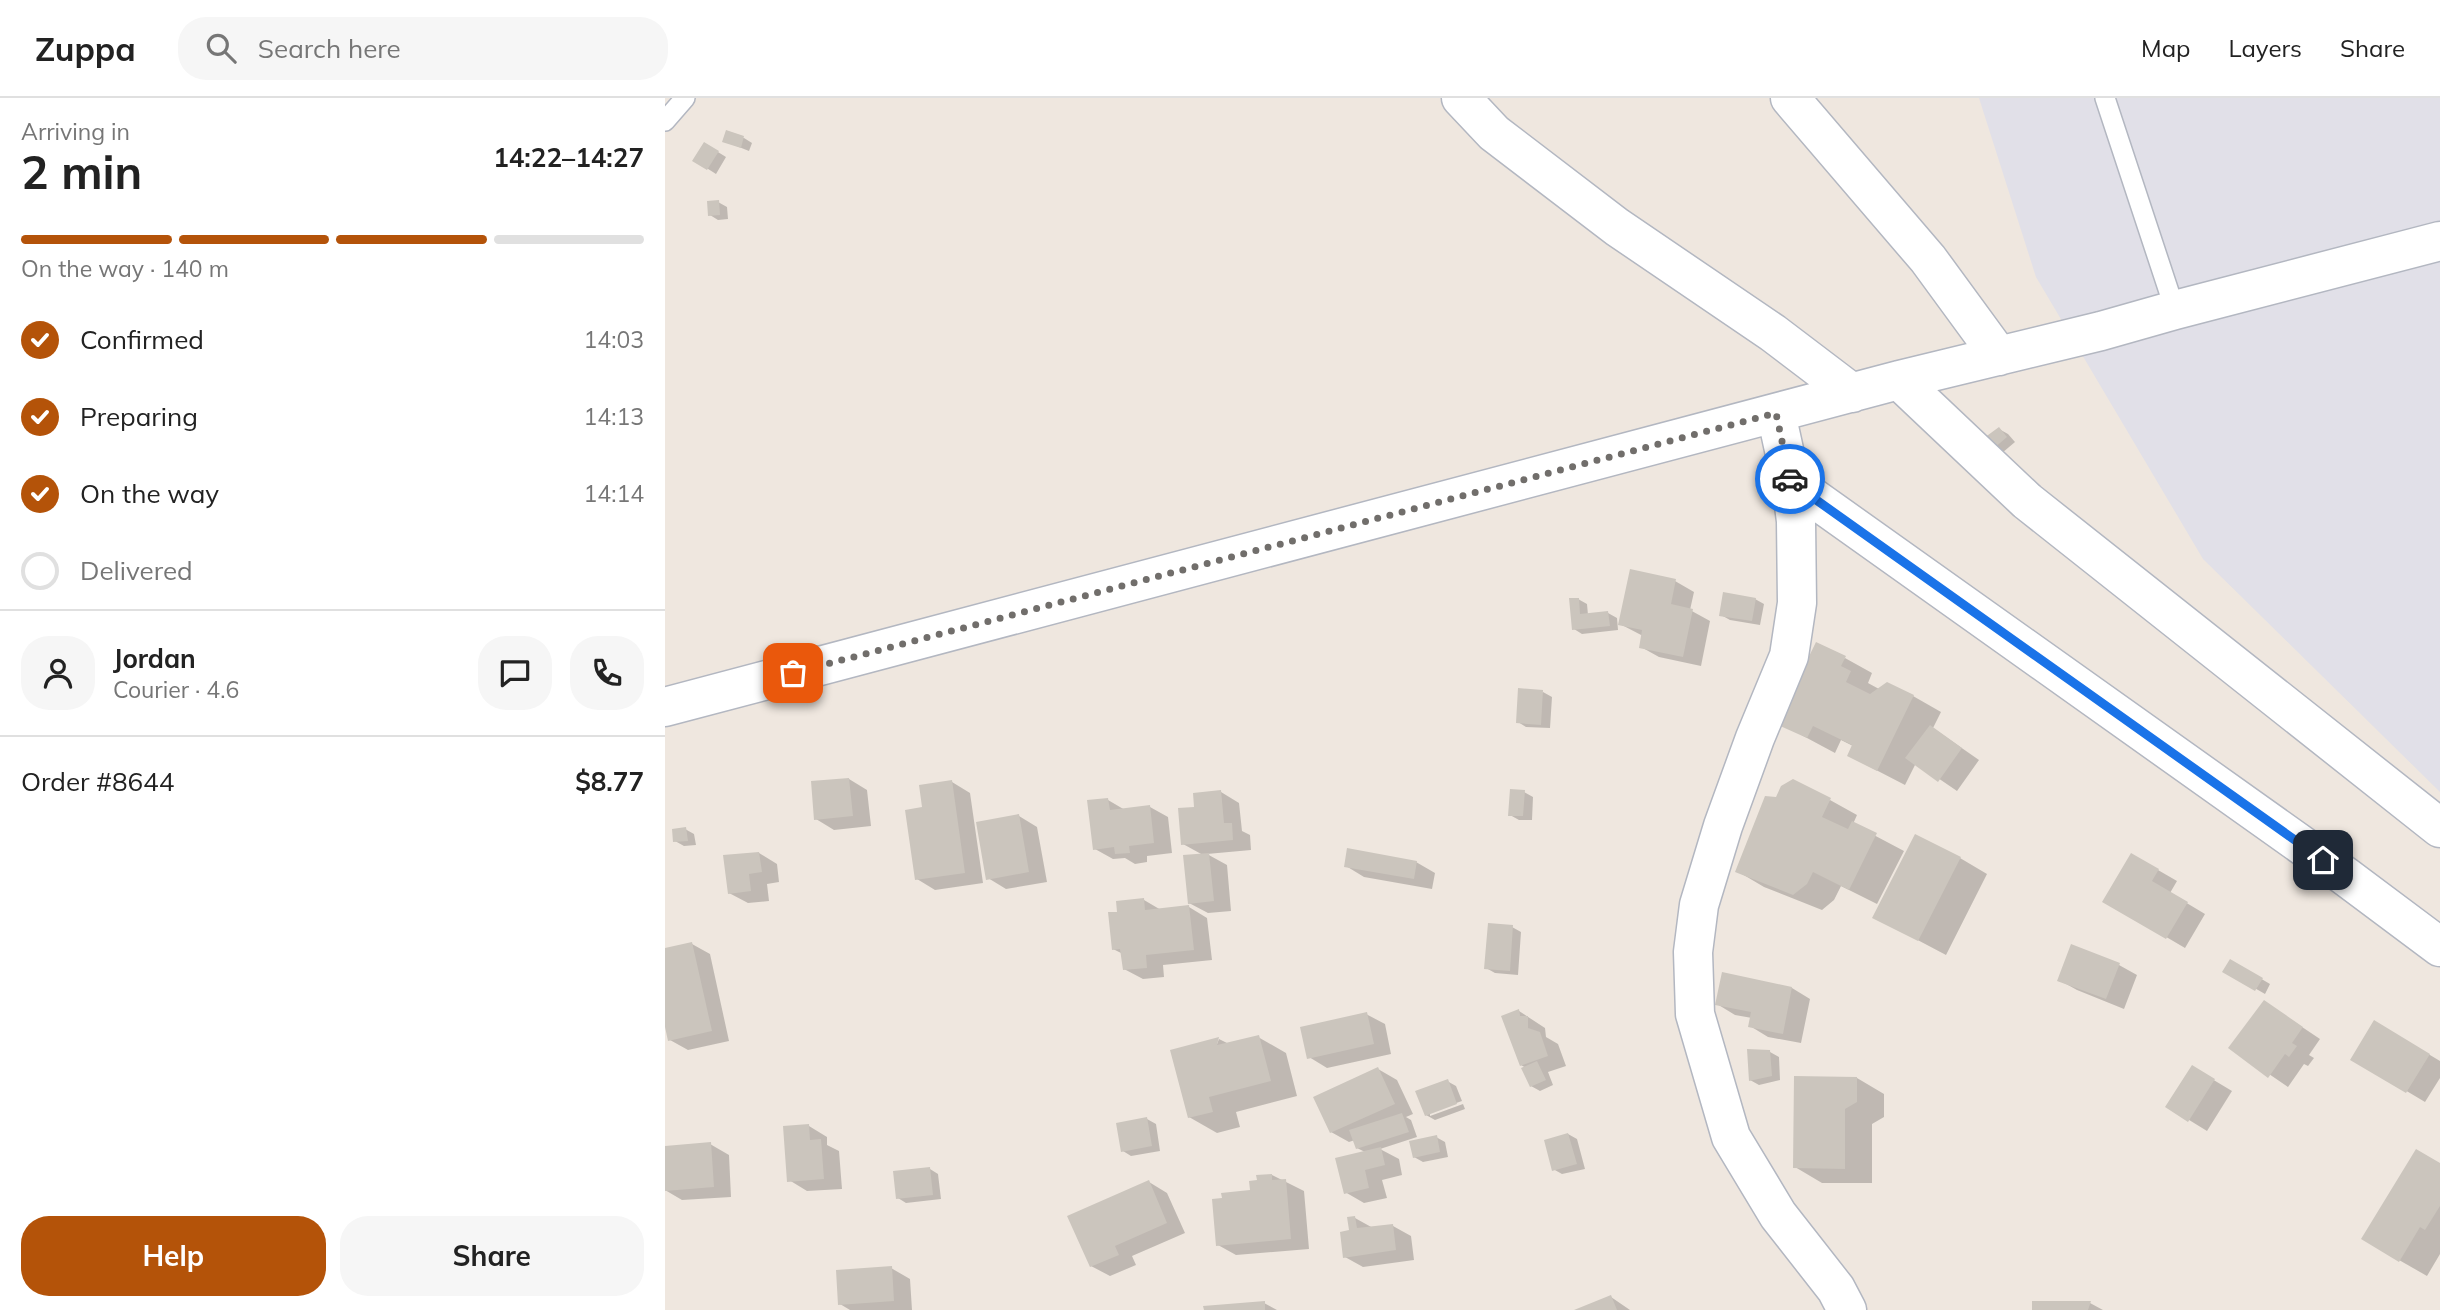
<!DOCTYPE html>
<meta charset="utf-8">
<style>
:root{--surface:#fff;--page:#f6f6f6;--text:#222;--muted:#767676;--line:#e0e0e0;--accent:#b45309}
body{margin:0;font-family:Mulish,sans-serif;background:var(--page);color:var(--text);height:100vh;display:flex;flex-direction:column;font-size:26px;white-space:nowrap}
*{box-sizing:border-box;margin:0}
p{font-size:23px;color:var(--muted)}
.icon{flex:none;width:38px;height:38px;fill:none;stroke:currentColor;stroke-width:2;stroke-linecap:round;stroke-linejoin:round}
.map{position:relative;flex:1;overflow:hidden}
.side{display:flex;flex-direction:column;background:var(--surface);width:665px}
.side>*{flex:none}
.pin{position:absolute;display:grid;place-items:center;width:60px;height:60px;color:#fff;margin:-30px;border-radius:14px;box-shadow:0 4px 10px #0006}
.courier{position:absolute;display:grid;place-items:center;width:70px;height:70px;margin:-35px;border:5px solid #1a73e8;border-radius:50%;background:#fff;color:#222;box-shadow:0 2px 9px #0007}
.summary em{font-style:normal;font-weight:700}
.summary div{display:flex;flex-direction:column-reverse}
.summary{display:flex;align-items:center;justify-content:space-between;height:119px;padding:0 21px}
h1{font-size:46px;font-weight:700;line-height:52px}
.bar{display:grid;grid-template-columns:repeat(4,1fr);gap:10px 7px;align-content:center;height:84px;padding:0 21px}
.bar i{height:9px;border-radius:5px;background:var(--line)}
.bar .on{background:var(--accent)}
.bar p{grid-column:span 4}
.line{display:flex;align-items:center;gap:18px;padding:0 21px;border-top:2px solid var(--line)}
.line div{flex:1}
.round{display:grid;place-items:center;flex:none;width:74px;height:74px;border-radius:28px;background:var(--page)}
ol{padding:0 21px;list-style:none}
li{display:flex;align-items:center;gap:21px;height:77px}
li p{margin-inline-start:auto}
li .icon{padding:7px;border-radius:50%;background:var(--accent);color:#fff;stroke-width:4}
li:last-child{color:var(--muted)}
li i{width:38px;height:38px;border:4px solid var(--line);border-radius:50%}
.primary-button{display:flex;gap:14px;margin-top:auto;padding:14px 21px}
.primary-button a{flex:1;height:80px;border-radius:28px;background:var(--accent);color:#fff;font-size:28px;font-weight:700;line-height:80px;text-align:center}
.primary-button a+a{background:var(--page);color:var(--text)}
header{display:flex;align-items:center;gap:42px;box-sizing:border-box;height:98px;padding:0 35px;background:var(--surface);border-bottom:2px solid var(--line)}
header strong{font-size:33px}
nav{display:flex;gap:38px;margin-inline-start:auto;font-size:24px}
.search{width:490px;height:63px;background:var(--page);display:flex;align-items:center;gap:18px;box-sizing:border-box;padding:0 24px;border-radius:28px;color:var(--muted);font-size:26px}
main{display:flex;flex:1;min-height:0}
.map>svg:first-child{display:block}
.industrial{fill:#e1e0e8}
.shadow{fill:#0003}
.building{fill:#cbc5bd}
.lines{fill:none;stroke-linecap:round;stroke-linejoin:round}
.service-casing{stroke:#b3b7c1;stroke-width:22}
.minor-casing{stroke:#b3b7c1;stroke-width:41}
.service{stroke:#fff;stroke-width:19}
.minor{stroke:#fff;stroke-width:38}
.done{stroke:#716e6b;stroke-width:7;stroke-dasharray:0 12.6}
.route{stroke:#1a73e8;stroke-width:9}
</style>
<header>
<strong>Zuppa</strong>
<div class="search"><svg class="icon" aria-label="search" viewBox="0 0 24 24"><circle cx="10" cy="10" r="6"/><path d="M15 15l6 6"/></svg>Search here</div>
<nav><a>Map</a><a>Layers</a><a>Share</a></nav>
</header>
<main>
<section class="side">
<div class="summary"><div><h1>2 min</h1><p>Arriving in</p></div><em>14:22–14:27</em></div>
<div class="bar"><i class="on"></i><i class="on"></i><i class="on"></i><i></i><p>On the way · 140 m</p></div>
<ol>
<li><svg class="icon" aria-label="check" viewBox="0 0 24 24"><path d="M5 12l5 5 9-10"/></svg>Confirmed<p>14:03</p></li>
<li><svg class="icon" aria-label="check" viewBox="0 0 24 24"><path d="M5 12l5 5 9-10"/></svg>Preparing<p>14:13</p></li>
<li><svg class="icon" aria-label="check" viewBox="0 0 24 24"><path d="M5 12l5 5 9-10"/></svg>On the way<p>14:14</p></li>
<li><i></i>Delivered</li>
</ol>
<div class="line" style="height:126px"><a class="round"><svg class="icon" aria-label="person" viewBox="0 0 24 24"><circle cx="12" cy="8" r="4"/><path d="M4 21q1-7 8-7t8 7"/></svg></a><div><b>Jordan</b><p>Courier · 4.6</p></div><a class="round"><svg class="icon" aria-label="chat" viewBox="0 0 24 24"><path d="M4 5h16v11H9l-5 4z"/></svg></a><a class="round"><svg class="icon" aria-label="phone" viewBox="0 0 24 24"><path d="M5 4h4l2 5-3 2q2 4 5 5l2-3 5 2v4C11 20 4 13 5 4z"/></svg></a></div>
<div class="line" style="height:91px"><div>Order #8644</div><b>$8.77</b></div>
<div class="primary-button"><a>Help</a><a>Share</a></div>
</section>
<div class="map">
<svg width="1775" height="1212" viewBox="0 0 1775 1212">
<rect width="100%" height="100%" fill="#efe7df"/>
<path class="industrial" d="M1314,0H1775V694L1538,461L1371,179Z"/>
<path class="shadow" d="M79,40L87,45L84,53L59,43Z
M40,46L61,59L51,76L29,62Z
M53,104L62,109L63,121L53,122L45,117Z
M1334,331L1343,336L1350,344L1337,355L1329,350Z
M1010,483L1029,494L1025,512L1045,523L1036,568L994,559L976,549L978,538L955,526Z
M913,501L922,506L923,517L943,515L952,520L953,532L917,536L909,531Z
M1090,501L1099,506L1095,527L1065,522L1056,517Z
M1180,560L1207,575L1203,585L1214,591L1248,598L1276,614L1268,630L1314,662L1292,693L1251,665L1240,687L1184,658L1188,648L1176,642L1170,655L1114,625Z
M878,594L887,599L885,630L861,629L853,624Z
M184,681L202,692L206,728L169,732L151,721Z
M287,684L305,695L318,785L270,792L252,781L259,711Z
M556,694L574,705L577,733L585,737L586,752L542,756L562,767L566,813L543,815L524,805L538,757L518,746L531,711Z
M859,694L868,699L867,722H854L845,717Z
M443,702L460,712L485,709L503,719L507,755L482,758V764L470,766L460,760L448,761L430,751Z
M1165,702L1192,717L1188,726L1239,753L1212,806L1176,788L1169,802L1157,812L1099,789L1072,773Z
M354,718L372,729L382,784L341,791L323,780Z
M20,731L29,736L31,747L19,748L10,743Z
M94,755L112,766L114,784L102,786L104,803L83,805L64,795Z
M1467,757L1512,783L1505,795L1540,816L1520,850L1440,803Z
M1295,760L1322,776L1281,857L1209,819Z
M751,764L770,775L767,791L699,779L681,768Z
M479,802L496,812L524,809L542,820L547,862L498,867L499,879L478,881L459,871L458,856L448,851L454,815Z
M847,829L856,834L853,877L830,875L821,870Z
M27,846L45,856L64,943L23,952L5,942L0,920V852Z
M1566,863L1605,886L1600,896L1560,873Z
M1454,867L1472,877L1459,911L1412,892L1394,882Z
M1127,890L1145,901L1136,945L1103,939L1085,928L1087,920L1070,917L1052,906Z
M1600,904L1655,941L1644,957L1649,960L1643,968L1639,966L1623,989L1566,950Z
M854,913L880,930L881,939L893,946L901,968L883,974L888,987L875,993L866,988L861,970L856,967Z
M701,916L720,926L726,956L662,970L644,959Z
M1710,924L1775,963V980L1760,1004L1688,961Z
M593,939L621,955L632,998L571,1014L575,1029L552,1035L524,1019L554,941L564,946Z
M1105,954L1114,959L1115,982L1094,987L1085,982Z
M1527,969L1567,993L1542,1033L1503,1009Z
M713,971L732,982L748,1016L741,1019L746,1022L752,1039L715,1051L734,1061L737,1077L717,1082L722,1100L699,1105L680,1094L700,1054L692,1050L690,1042L684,1044L666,1034Z
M1192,980L1219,996V1019L1207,1026V1085H1157L1130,1069Z
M782,983L791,988L797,1003L765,1014V1018L798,1006L800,1011L770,1022L761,1017Z
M482,1021L491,1026L495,1053L466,1058L458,1053Z
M144,1028L162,1039V1047L174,1053L177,1091L142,1093L124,1082Z
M903,1036L912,1041L920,1071L897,1076L888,1071Z
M771,1039L780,1044L783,1059L758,1064L749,1059Z
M45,1046L64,1057L66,1099L17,1102L0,1092V1049Z
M1775,1066V1156L1762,1178L1734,1162Z
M265,1071L273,1076L276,1101L241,1105L233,1100Z
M607,1077L639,1093L644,1151L571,1157L553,1147L587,1094Z
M484,1084L502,1095L520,1135L467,1158L471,1167L445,1178L426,1168Z
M690,1120L708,1130L728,1128L746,1138L749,1162L698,1169L680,1159Z
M226,1170L245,1181L247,1212H185L175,1206Z
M946,1199L965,1212H913Z
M599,1205L612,1212H540Z
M1425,1205L1438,1212H1369Z"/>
<path class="building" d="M61,32L79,38L76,50L57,44Z
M39,44L54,53L42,72L27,63Z
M54,102L55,117L43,118L42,103Z
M1334,329L1342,339L1328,351L1319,340Z
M965,471L1011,481L1006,506L1028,511L1018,559L974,550L977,532L953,527Z
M1058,494L1091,500L1087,523L1054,518Z
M904,500H914L915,516L943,513L945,528L907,532Z
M1151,544L1181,558L1176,568L1186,573L1181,584L1205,596L1222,584L1249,597L1212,673L1182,658L1187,647L1148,628L1142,640L1111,626Z
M853,590L878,592L876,627L851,625Z
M1265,627L1297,650L1273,684L1240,660Z
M184,680L188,718L149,722L146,683Z
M1128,681L1166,700L1157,719L1183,731L1187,723L1212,735L1184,792L1148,774L1142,786L1128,797L1070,774L1100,698L1111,699L1116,688Z
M287,682L300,775L250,782L240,712L257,709L254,687Z
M845,691L860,692L858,718H843Z
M556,692L559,725H567L568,742L516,747L513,710L529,709L528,695Z
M443,700L445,712L485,707L489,745L464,748L465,755L450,756L449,749L428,752L422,702Z
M354,716L364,774L321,782L311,724Z
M21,729L23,743L8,744L7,731Z
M1250,736L1296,759L1253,843L1207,820Z
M682,750L752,763L749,781L679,769Z
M94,754L97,774L84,776L86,793L63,796L58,757Z
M544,755L549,803L523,806L518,757Z
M1466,755L1494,771L1487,783L1523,804L1501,841L1437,804Z
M479,800L480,812L524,807L529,852L481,857L482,870L458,872L455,851L447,852L443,814H452L451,803Z
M823,825L848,827L845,873L819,871Z
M27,844L47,933L3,943L0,929V850Z
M1406,846L1455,865L1441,901L1392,883Z
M1565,861L1598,880L1590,893L1557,874Z
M1057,874L1127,889L1118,936L1083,929L1086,914L1050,907Z
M1599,902L1638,929L1627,945L1632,948L1624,959L1620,956L1603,980L1563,950Z
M854,911L855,918H863V930L875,934L883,958L855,968L836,918Z
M702,914L709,946L642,961L635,929Z
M1709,922L1765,956L1741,995L1685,962Z
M594,937L606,983L544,999L548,1014L523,1020L505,952L554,939L552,947Z
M1082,951L1105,952L1107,978L1084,983Z
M872,963L881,982L865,989L856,970Z
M1527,967L1550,981L1523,1024L1500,1009Z
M713,969L730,1006L665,1035L648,999Z
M1129,978L1192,979V1004L1180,1011V1071L1128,1070Z
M783,981L792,1006L760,1018L750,993Z
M737,1015L744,1034L691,1051L684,1032Z
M482,1019L487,1048L456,1054L451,1025Z
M144,1026L145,1042L156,1041L159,1081L122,1084L118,1028Z
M903,1035L912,1066L887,1073L879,1042Z
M772,1037L775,1054L748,1060L744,1043Z
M46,1044L49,1089L0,1093V1048Z
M716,1049L720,1067L700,1072L704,1090L679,1096L670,1060Z
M1751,1051L1775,1065V1108L1760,1132L1755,1129L1734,1164L1696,1141Z
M265,1069L268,1097L231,1101L228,1073Z
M607,1076V1082L621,1081L626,1141L551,1148L547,1101L557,1100L556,1095L585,1092L584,1083L592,1082L591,1077Z
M484,1082L502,1125L450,1148L454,1157L425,1169L402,1118Z
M690,1118L692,1130L728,1126L731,1152L678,1160L675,1134L684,1132L682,1119Z
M227,1168L229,1203L173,1207L171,1172Z
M946,1197L952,1212H909Z
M600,1203V1212H539L538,1208Z
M1367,1203H1426L1423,1212H1367Z"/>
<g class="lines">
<g class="service-casing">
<path id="service" d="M1440,0L1510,212
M0,23L20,0"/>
</g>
<g class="minor-casing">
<path id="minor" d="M796,0L829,35L952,129L1108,235L1187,295
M1125,0L1263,161L1334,258
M1234,282L1362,403L1775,730
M1111,315L1126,384L1131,423L1132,505L1124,558L1090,640L1058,728L1034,807L1028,854L1030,916L1066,1039L1113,1117L1171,1191L1182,1212
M1126,384L1680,778L1775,849
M0,609L1234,282L1436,233L1510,212L1775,143"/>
</g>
<use href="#service" class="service"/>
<use href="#minor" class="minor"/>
</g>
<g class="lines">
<path class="done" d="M128,575L1111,315L1125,381"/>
<path class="route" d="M1125,381L1126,384L1658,762"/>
</g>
</svg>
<div class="pin" style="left:128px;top:575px;background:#ea580c"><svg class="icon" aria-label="bag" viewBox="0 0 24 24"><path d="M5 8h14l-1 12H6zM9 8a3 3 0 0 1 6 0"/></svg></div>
<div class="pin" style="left:1658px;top:762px;background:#1f2937"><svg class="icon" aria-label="home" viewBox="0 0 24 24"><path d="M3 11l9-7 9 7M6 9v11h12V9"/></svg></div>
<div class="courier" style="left:1125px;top:381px"><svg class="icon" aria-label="car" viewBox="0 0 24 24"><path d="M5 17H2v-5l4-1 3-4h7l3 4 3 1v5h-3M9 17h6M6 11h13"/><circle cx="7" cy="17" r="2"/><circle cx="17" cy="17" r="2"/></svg></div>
</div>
</main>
